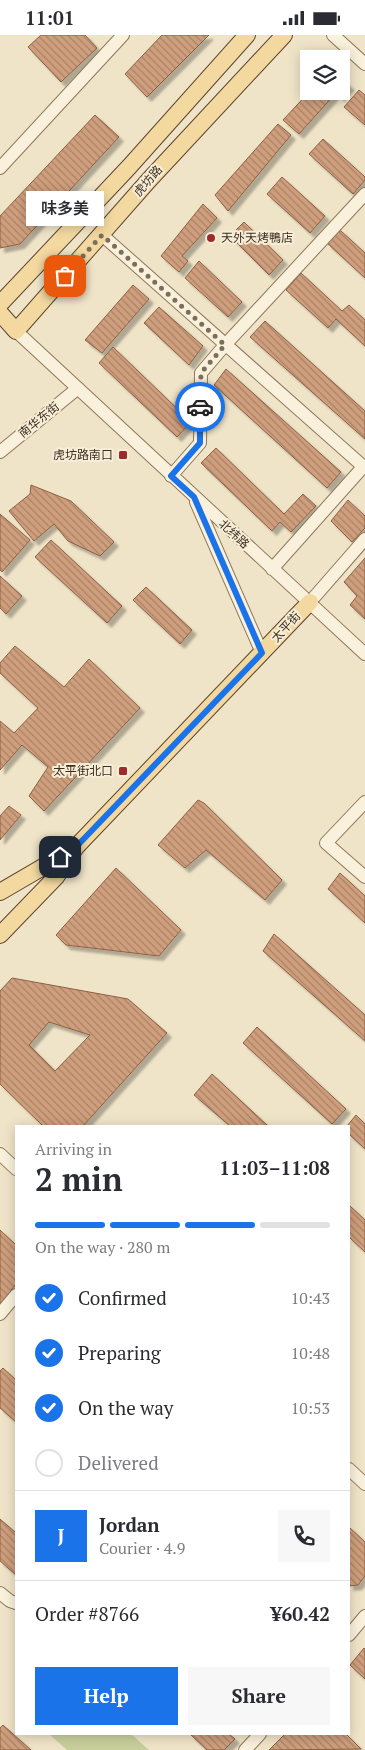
<!DOCTYPE html>
<meta charset="utf-8">
<style>
:root{--surface:#fff;--page:#f7f7f7;--text:#2b2b33;--muted:#7c7c81;--line:#e1e1e2;--accent:#1a73e8}
body{margin:0;font-family:"PT Serif","Noto Sans SC",serif;background:var(--page);color:var(--text);height:100vh;display:flex;flex-direction:column;font-size:19px;white-space:nowrap}
*{box-sizing:border-box;margin:0}
p{font-size:16px;color:var(--muted)}
.icon{flex:none;width:28px;height:28px;fill:none;stroke:currentColor;stroke-width:2;stroke-linecap:round;stroke-linejoin:round}
.map{position:relative;flex:1;overflow:hidden}
.panel{position:absolute;left:15px;top:1090px;width:335px;height:610px;display:flex;flex-direction:column;background:var(--surface);border-radius:0px;box-shadow:0 2px 12px #0003}
.panel>*{flex:none}
.tools{position:absolute;left:300px;top:15px;display:grid;gap:10px}
.tools a{display:grid;place-items:center;width:50px;height:50px;border-radius:0px;background:var(--surface);box-shadow:0 2px 12px #0003;font-size:25px}
.pin{position:absolute;display:grid;place-items:center;width:42px;height:42px;color:#fff;margin:-21px;border-radius:10px;box-shadow:0 2px 8px #0006}
.courier{position:absolute;display:grid;place-items:center;width:50px;height:50px;margin:-25px;border:4px solid #1a73e8;border-radius:50%;background:#fff;color:#222;box-shadow:0 1px 6px #0007}
.bubble{position:absolute;height:35px;border-radius:0px;background:var(--surface);box-shadow:0 2px 12px #0003;font-size:16px;font-weight:600;line-height:35px;text-align:center}
.overview em{font-style:normal;font-weight:600}
.overview div{display:flex;flex-direction:column-reverse}
.overview{display:flex;align-items:center;justify-content:space-between;height:85px;padding:0 20px}
h1{font-size:32px;font-weight:600;line-height:38px}
.bar{display:grid;grid-template-columns:repeat(4,1fr);gap:8px 5px;align-content:center;height:60px;padding:0 20px}
.bar i{height:6px;border-radius:4px;background:var(--line)}
.bar .current{background:var(--accent)}
.bar p{grid-column:span 4}
.line{display:flex;align-items:center;gap:12px;padding:0 20px;border-top:1px solid var(--line)}
.line div{flex:1}
.round{display:grid;place-items:center;flex:none;width:52px;height:52px;border-radius:0px;background:var(--page)}
ol{padding:0 20px;list-style:none}
li{display:flex;align-items:center;gap:15px;height:55px}
li p{margin-inline-start:auto}
li .icon{padding:5px;border-radius:50%;background:var(--accent);color:#fff;stroke-width:4}
li:last-child{color:var(--muted)}
li i{width:28px;height:28px;border:2px solid var(--line);border-radius:50%}
.button{display:flex;gap:10px;margin-top:auto;padding:10px 20px}
.button a{flex:1;height:58px;border-radius:0px;background:var(--accent);color:#fff;font-size:20px;font-weight:600;line-height:58px;text-align:center}
.button a+a{background:var(--page);color:var(--text)}
.status{display:flex;justify-content:space-between;align-items:center;height:35px;padding:0 25px;background:var(--surface);direction:ltr}
.status svg{height:14px;fill:currentColor}
.map>svg:first-child{display:block}
.garden{fill:#c9cf9b}
.building{fill:url(#building-back-hatch);stroke:#8d5f41;fill-rule:evenodd;filter:url(#shadow)}
.lines{fill:none;stroke-linecap:round;stroke-linejoin:round}
.minor-casing{stroke:#8d765c;stroke-width:14}
.major-casing{stroke:#5b4430;stroke-width:18}
.minor{stroke:#faf1dc;stroke-width:12}
.major{stroke:#f3d9a0;stroke-width:16}
.done{stroke:#7c6e5b;stroke-width:5;stroke-dasharray:0 9}
.route{stroke:#1a73e8;stroke-width:6}
.poi-dot{fill:#9e2a2b;stroke:#f7eed8;stroke-width:2}
.labels{text-anchor:middle;stroke-width:4;stroke-linejoin:round;paint-order:stroke}
.street-label{font-size:12px;fill:#3d2e20;stroke:#f7eed8}
.poi-label{font-size:12px;fill:#3d2e20;stroke:#f7eed8;text-anchor:end}
</style>
<div class="status"><b>11:01</b><svg viewBox="0 0 49 12"><path d="M0 12V9h3v3zM5 12V6h3v6zM10 12V3h3v9zM15 12V0h3v12zM26 1h20v11H26zM47 4h2v5h-2z"/></svg></div>
<div class="map">
<svg width="365" height="1715" viewBox="0 0 365 1715">
<defs>
<pattern id="building-back-hatch" width="6" height="6" patternUnits="userSpaceOnUse" patternTransform="scale(1.25)"><rect width="6" height="6" fill="#cf9f7d"/><path d="M-1 5l2 2M0 0l6 6M5-1l2 2" fill="none" stroke="#a98266"/></pattern>
<filter id="shadow"><feDropShadow dx="4.5" dy="4.5" stdDeviation="1" flood-color="#0004"/></filter>
</defs>
<rect width="100%" height="100%" fill="#f0e4c8"/>
<path class="garden" d="M49,1699H131L149,1715H67Z"/>
<path class="building" d="M41,0H85L97,13L61,47L28,12Z
M162,0H209L147,62L125,39Z
M341,43L350,51L340,62L336,58L299,99L283,85L310,56H341Z
M359,55L365,60V90L344,72Z
M95,80L119,102L20,209L0,213V181Z
M278,89L291,100L228,176L215,160Z
M323,104L365,142V145L353,159L309,119Z
M282,142L325,181L310,198L267,159Z
M203,169L217,183L182,221L188,226L179,237L161,221Z
M244,187L283,225L269,240L230,201Z
M340,195L365,218V243L327,208Z
M199,226L242,267L228,282L185,243Z
M301,238L342,276L349,270L365,285V311L336,284L328,293L286,255Z
M133,250L149,264L102,318L85,305Z
M159,272L203,311L189,330L144,288Z
M265,286L365,376V404L250,302Z
M113,312L191,387L177,402L99,328Z
M226,334L341,437L327,453L214,350Z
M216,413L284,479L303,459L316,471L291,497L280,487L272,496L201,428Z
M31,450L71,466L114,507L100,521L68,506L54,489L34,506L9,476L30,459Z
M348,465L365,481V493L352,507L331,486Z
M0,479L30,505L2,537L0,535Z
M51,505L122,571L107,588L35,522Z
M365,523V584L350,570L357,561L344,547Z
M0,541L22,561L6,579L0,573Z
M146,552L192,595L180,609L133,565Z
M15,611L64,652L89,624L140,673L44,776L29,761L48,732L22,710L0,735V686L14,698L38,673L0,638V628Z
M198,765L204,768L282,845L265,865L206,815L185,833L158,810Z
M9,771L21,780L0,805V781Z
M116,833L181,895L159,921L66,910L56,900Z
M340,838L365,861V888L328,854Z
M274,899L365,980V1006L263,916Z
M12,943L128,964L167,998L83,1091H43L0,1049V956ZM49,987L90,1000L55,1036L29,1010Z
M257,992L346,1074L332,1089L243,1008Z
M212,1039L268,1091H230L194,1060Z
M356,1080L365,1089V1114L349,1099V1091H347Z
M349,1170L365,1185V1217L349,1202Z
M0,1195L16,1210V1249L11,1255L15,1257L0,1273Z
M3,1333L16,1345V1387L0,1373V1336Z
M0,1484L16,1498V1540L0,1526Z
M349,1492L365,1507V1541L358,1550L349,1551Z
M364,1613L365,1614V1644L350,1630Z
M3,1690L31,1715H0V1693Z
M190,1699H229L235,1704L224,1715H207Z
M285,1699H346L361,1714L269,1715Z"/>
<g class="lines">
<g class="minor-casing">
<path id="minor" d="M333,0L365,29
M0,133L123,0
M102,200L365,433
M16,296L365,619
M0,417L78,353
M171,441L200,408L201,338L225,310L365,159
M196,467L262,618
M272,534L363,432
M310,567L365,504
M365,767L326,808L365,842
M0,1119L16,1134
M0,1279L16,1260
M349,1434L365,1449
M0,1558L10,1566L16,1568
M349,1600L365,1581
M245,1715L260,1699"/>
</g>
<g class="major-casing">
<path id="major" d="M0,269L129,132L247,0
M0,278L16,296L149,145L284,0
M0,857L72,815
M0,900L56,842L76,812L310,567"/>
</g>
<use href="#minor" class="minor"/>
<use href="#major" class="major"/>
</g>
<g class="lines">
<path class="done" d="M65,241L102,200L225,310L201,338L200,372"/>
<path class="route" d="M60,822L76,812L262,618L194,462L171,441L200,408V372"/>
</g>
<g class="poi-dot">
<circle cx="211" cy="203" r="5"/>
<rect x="118" y="415" width="10" height="10" rx="2.5"/>
<rect x="118" y="731" width="10" height="10" rx="2.5"/>
</g>
<g class="labels">
<g class="street-label">
<text transform="translate(148 146) rotate(-49)" y="4">虎坊路</text>
<text transform="translate(39 385) rotate(-39)" y="4">南华东街</text>
<text transform="translate(234 499) rotate(43)" y="4">北纬路</text>
<text transform="translate(286 592) rotate(-47)" y="4">太平街</text>
</g>
<g class="poi-label">
<text x="221" y="207" text-anchor="start">天外天烤鴨店</text>
<text x="113" y="424">虎坊路南口</text>
<text x="113" y="740">太平街北口</text>
</g>
</g>
</svg>
<div class="tools">
<a><svg class="icon" aria-label="layers" viewBox="0 0 24 24"><path d="M12 4l9 5-9 5-9-5zM3 14l9 5 9-5"/></svg></a>
</div>
<div class="pin" style="left:65px;top:241px;background:#ea580c"><svg class="icon" aria-label="bag" viewBox="0 0 24 24"><path d="M5 8h14l-1 12H6zM9 8a3 3 0 0 1 6 0"/></svg></div>
<div class="pin" style="left:60px;top:822px;background:#1f2937"><svg class="icon" aria-label="home" viewBox="0 0 24 24"><path d="M3 11l9-7 9 7M6 9v11h12V9"/></svg></div>
<div class="courier" style="left:200px;top:372px"><svg class="icon" aria-label="car" viewBox="0 0 24 24"><path d="M5 17H2v-5l4-1 3-4h7l3 4 3 1v5h-3M9 17h6M6 11h13"/><circle cx="7" cy="17" r="2"/><circle cx="17" cy="17" r="2"/></svg></div>
<div class="bubble" style="left:26px;top:156px;width:78px">味多美</div>
<section class="panel">
<div class="overview"><div><h1>2 min</h1><p>Arriving in</p></div><em>11:03–11:08</em></div>
<div class="bar"><i class="current"></i><i class="current"></i><i class="current"></i><i></i><p>On the way · 280 m</p></div>
<ol>
<li><svg class="icon" aria-label="check" viewBox="0 0 24 24"><path d="M5 12l5 5 9-10"/></svg>Confirmed<p>10:43</p></li>
<li><svg class="icon" aria-label="check" viewBox="0 0 24 24"><path d="M5 12l5 5 9-10"/></svg>Preparing<p>10:48</p></li>
<li><svg class="icon" aria-label="check" viewBox="0 0 24 24"><path d="M5 12l5 5 9-10"/></svg>On the way<p>10:53</p></li>
<li><i></i>Delivered</li>
</ol>
<div class="line" style="height:90px"><b class="round" style="background:var(--accent);color:#fff">J</b><div><b>Jordan</b><p>Courier · 4.9</p></div><a class="round"><svg class="icon" aria-label="phone" viewBox="0 0 24 24"><path d="M5 4h4l2 5-3 2q2 4 5 5l2-3 5 2v4C11 20 4 13 5 4z"/></svg></a></div>
<div class="line" style="height:65px"><div>Order #8766</div><b>¥60.42</b></div>
<div class="button"><a>Help</a><a>Share</a></div>
</section>
</div>
